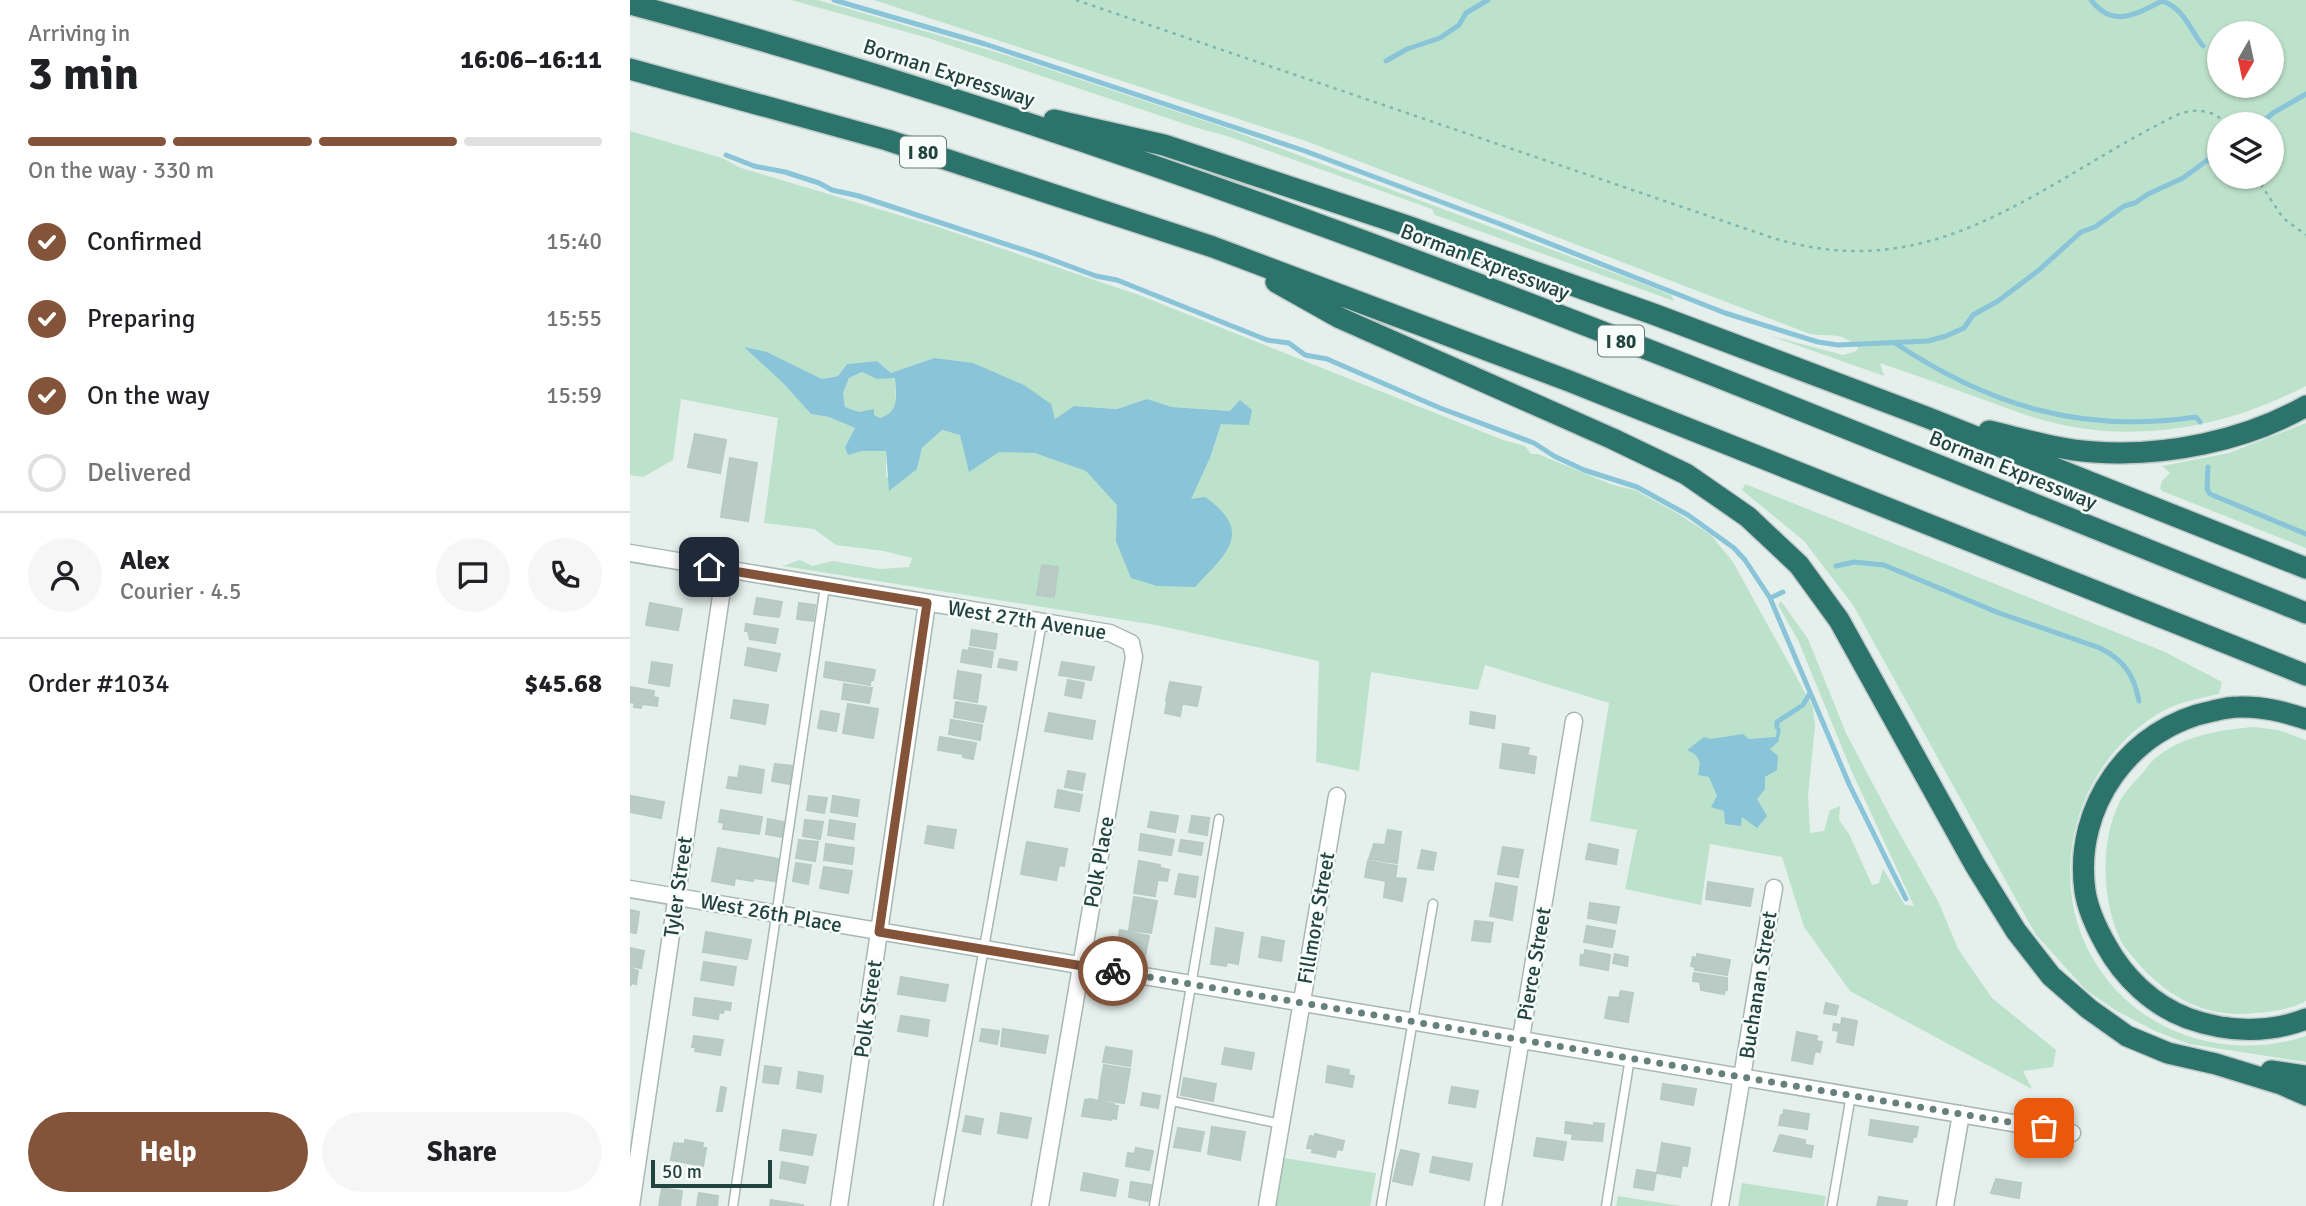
<!DOCTYPE html>
<meta charset="utf-8">
<style>
:root{--surface:#fff;--page:#f6f6f6;--text:#202124;--muted:#757577;--line:#e0e0e0;--accent:#83533a}
body{margin:0;font-family:Signika,sans-serif;background:var(--page);color:var(--text);height:100vh;display:flex;flex-direction:column;font-size:26px;white-space:nowrap}
*{box-sizing:border-box;margin:0}
p{font-size:23px;color:var(--muted)}
.icon{flex:none;width:38px;height:38px;fill:none;stroke:currentColor;stroke-width:2;stroke-linecap:round;stroke-linejoin:round}
.map{position:relative;flex:1;overflow:hidden}
.side{display:flex;flex-direction:column;background:var(--surface);width:630px}
.side>*{flex:none}
.needle{width:46px;rotate:189deg}
.buttons{position:absolute;left:1577px;top:21px;display:grid;gap:14px}
.buttons a{display:grid;place-items:center;width:77px;height:77px;border-radius:50%;background:var(--surface);box-shadow:0 2px 5px #0004;font-size:35px}
.scale{position:absolute;left:21px;bottom:18px;width:121px;box-sizing:border-box;padding-left:7px;border:4px solid #22443e;border-top:0;font-size:19px;line-height:24px;white-space:nowrap;color:#22443e;-webkit-text-stroke:5px #f7fbf9;paint-order:stroke}
.pin{position:absolute;display:grid;place-items:center;width:60px;height:60px;color:#fff;margin:-30px;border-radius:14px;box-shadow:0 4px 10px #0006}
.courier{position:absolute;display:grid;place-items:center;width:70px;height:70px;margin:-35px;border:5px solid #83533a;border-radius:50%;background:#fff;color:#222;box-shadow:0 2px 9px #0007}
.head em{font-style:normal;font-weight:800}
.head div{display:flex;flex-direction:column-reverse}
.head{display:flex;align-items:center;justify-content:space-between;height:119px;padding:0 28px}
h1{font-size:46px;font-weight:800;line-height:52px}
.bar{display:grid;grid-template-columns:repeat(4,1fr);gap:10px 7px;align-content:center;height:84px;padding:0 28px}
.bar i{height:9px;border-radius:5px;background:var(--line)}
.bar .selected{background:var(--accent)}
.bar p{grid-column:span 4}
.line{display:flex;align-items:center;gap:18px;padding:0 28px;border-top:2px solid var(--line)}
.line div{flex:1}
.round{display:grid;place-items:center;flex:none;width:74px;height:74px;border-radius:37px;background:var(--page)}
ol{padding:0 28px;list-style:none}
li{display:flex;align-items:center;gap:21px;height:77px}
li p{margin-inline-start:auto}
li .icon{padding:7px;border-radius:50%;background:var(--accent);color:#fff;stroke-width:4}
li:last-child{color:var(--muted)}
li i{width:38px;height:38px;border:4px solid var(--line);border-radius:50%}
.button{display:flex;gap:14px;margin-top:auto;padding:14px 28px}
.button a{flex:1;height:80px;border-radius:42px;background:var(--accent);color:#fff;font-size:28px;font-weight:800;line-height:80px;text-align:center}
.button a+a{background:var(--page);color:var(--text)}
main{display:flex;flex:1;min-height:0}
.map>svg:first-child{display:block}
.green{fill:#bde2cb;fill-rule:evenodd}
.water{fill:#8ac4d8;fill-rule:evenodd}
.lines{fill:none;stroke-linecap:round;stroke-linejoin:round}
.stream{stroke:#8ac4d8;stroke-width:5}
.building{fill:#bacbc5;stroke:#b7cac4;stroke-width:2}
.lane-casing{stroke:#a7b8b4;stroke-width:11}
.street-casing{stroke:#a7b8b4;stroke-width:19}
.highway-casing{stroke:#c1cbc9;stroke-width:24}
.path{stroke:#83b6ab;stroke-width:2.5;stroke-dasharray:3.5 5;stroke-linecap:butt}
.lane{stroke:#fff;stroke-width:8}
.street{stroke:#fff;stroke-width:16}
.highway{stroke:#2b736b;stroke-width:21}
.done{stroke:#66807b;stroke-width:7;stroke-dasharray:0 12.6}
.route{stroke:#83533a;stroke-width:9}
.labels{text-anchor:middle;stroke-width:5;stroke-linejoin:round;paint-order:stroke}
.shield{fill:#f7fbf9;stroke:#627b76;stroke-width:2}
.shield-label{font-size:19px;font-weight:bold;fill:#22443e}
.street-label{font-size:21px;fill:#22443e;stroke:#f7fbf9}
</style>
<main>
<section class="side">
<div class="head"><div><h1>3 min</h1><p>Arriving in</p></div><em>16:06–16:11</em></div>
<div class="bar"><i class="selected"></i><i class="selected"></i><i class="selected"></i><i></i><p>On the way · 330 m</p></div>
<ol>
<li><svg class="icon" aria-label="check" viewBox="0 0 24 24"><path d="M5 12l5 5 9-10"/></svg>Confirmed<p>15:40</p></li>
<li><svg class="icon" aria-label="check" viewBox="0 0 24 24"><path d="M5 12l5 5 9-10"/></svg>Preparing<p>15:55</p></li>
<li><svg class="icon" aria-label="check" viewBox="0 0 24 24"><path d="M5 12l5 5 9-10"/></svg>On the way<p>15:59</p></li>
<li><i></i>Delivered</li>
</ol>
<div class="line" style="height:126px"><a class="round"><svg class="icon" aria-label="person" viewBox="0 0 24 24"><circle cx="12" cy="8" r="4"/><path d="M4 21q1-7 8-7t8 7"/></svg></a><div><b>Alex</b><p>Courier · 4.5</p></div><a class="round"><svg class="icon" aria-label="chat" viewBox="0 0 24 24"><path d="M4 5h16v11H9l-5 4z"/></svg></a><a class="round"><svg class="icon" aria-label="phone" viewBox="0 0 24 24"><path d="M5 4h4l2 5-3 2q2 4 5 5l2-3 5 2v4C11 20 4 13 5 4z"/></svg></a></div>
<div class="line" style="height:91px"><div>Order #1034</div><b>$45.68</b></div>
<div class="button"><a>Help</a><a>Share</a></div>
</section>
<div class="map">
<svg width="1676" height="1206" viewBox="0 0 1676 1206">
<rect width="100%" height="100%" fill="#e5efec"/>
<path class="green" d="M161,0H187L206,5L376,55L593,127L1011,283L1041,295L1044,301L805,215L802,209L597,136L564,127L295,37Z
M244,0H1676V386C1603,424 1520,442 1438,426C1406,420 1377,408 1346,397C1314,385 1282,374 1250,363L1254,376L1138,335L1213,355L1226,351L1228,348C1209,330 1202,338 1180,334L676,141ZM1589,33H1642V86H1589ZM1589,124H1642V177H1589Z
M0,131L92,158L111,168L302,225L509,295L873,440L895,446L901,454H908L983,485L1005,490L1047,513L1081,535L1103,562L1183,707L1185,726L1178,796L1180,833L1194,831L1200,810L1210,806L1209,820L1219,834L1242,885L1249,883L1253,869L1275,905L1284,906L1222,772L1168,640L1148,605L1151,601L1178,639L1216,733L1261,818L1309,903L1328,949L1362,998L1426,1050L1423,1067L1393,1071L1402,1089L1220,991L1174,927L1152,857L1080,844L1071,905L995,889L1007,830L960,821L979,703L855,665L848,690L741,672L729,771L686,762L689,661L526,625L153,566L170,560L182,566L203,561L250,569L279,567L282,558L254,551L206,545L184,529L134,523L148,418L51,399L43,460L13,477L0,475ZM137,352L192,379L208,376L217,364L247,361L261,373L304,358L425,419L445,406L487,409L517,399L542,407L600,411L591,424L580,458L560,500L354,431L336,458L330,435L312,430L292,448L287,469L267,483L256,476V451H232L215,447L225,428L199,417L181,414L153,383Z
M232,372L247,379L265,377L266,408L259,436L229,412L215,407L213,393L219,378Z
M1676,423V548L1532,491L1530,488L1532,481L1540,473L1532,466L1599,453Z
M1115,484L1535,652L1592,682L1589,694C1570,698 1550,702 1533,711C1458,753 1421,849 1450,931C1484,1024 1585,1066 1676,1036V1062L1559,1044L1525,1031L1485,1010L1456,990L1406,935L1223,605L1174,541L1112,490Z
M1624,727L1648,730L1676,740V1001C1661,1009 1641,1012 1624,1013C1577,1019 1537,997 1507,962C1502,955 1495,949 1491,941C1471,900 1470,841 1490,801C1495,792 1503,783 1510,776C1516,769 1521,761 1528,756C1556,735 1590,730 1624,727Z
M654,1158L746,1173L740,1206H646Z
M1112,1183L1196,1196L1194,1206H1108Z
M988,1196L1051,1206H986Z"/>
<path class="water" d="M114,347L137,352L192,379L208,376L217,364L247,361L261,373L304,358L343,363L394,385L421,404L425,419L444,406L487,409L517,399L542,407L600,411L610,400L622,410L619,425L591,424L580,458L561,499L575,497C625,532 596,554 565,587L527,586L501,578L486,541L487,505L456,471L405,453L369,452L339,472L330,435L312,430L292,448L287,469L259,491L256,451H232L218,455L215,447L225,428L199,417L181,414L153,383ZM232,372L247,379L265,378C266,396 270,412 250,418L244,415V409L229,412L215,407L213,393L219,378Z
M1147,727L1151,729L1148,742L1140,749L1148,756L1147,770L1135,777V789L1127,799L1137,816L1127,828L1112,817L1111,826L1095,824L1094,811L1081,807L1087,796L1079,777L1068,775L1070,763L1066,755L1057,750L1074,737L1081,739L1113,734L1119,739L1146,737Z"/>
<g class="lines">
<path class="stream" d="M204,0L355,44L675,151L870,224L1095,313L1188,342L1208,345L1298,341L1316,336L1334,328L1343,315L1368,301L1409,270L1451,232L1465,227L1494,206L1505,203L1518,194L1553,178L1579,159L1587,149
M1461,0C1483,29 1506,14 1532,1C1554,8 1560,30 1573,46
M756,61L777,49L810,38L829,25L836,13L858,0
M1630,124L1643,113L1676,94
M96,155L124,166L155,172L189,183L202,190L229,196L412,256L466,276L487,280L637,340L659,343L675,355L697,359L810,408L904,443L924,456L954,470L1007,487L1058,515L1104,548L1115,560L1140,598L1219,784L1276,899
M1265,343C1360,406 1452,434 1566,417L1570,422
M1578,467L1577,489L1580,494L1676,534
M1206,566L1224,562L1254,565L1369,613L1470,648C1494,660 1504,675 1509,701
M1140,598L1153,592
M1147,727V722L1173,705L1180,693"/>
</g>
<path class="building" d="M65,434L96,440L90,473L58,467Z
M100,458L127,463L118,521L91,517Z
M412,565L428,567L424,597L407,595Z
M127,598L152,602L149,617L124,614Z
M20,603L52,609L48,630L16,625Z
M169,603L185,605L183,621L167,619Z
M116,624L148,629L145,643L120,639L118,631H115Z
M342,630L367,634L365,649L340,645Z
M118,648L150,654L146,671L115,665Z
M339,648L363,652L361,667L331,662L333,650L339,651Z
M370,659L387,662L386,670L368,667Z
M22,662L42,665L39,686L19,683Z
M196,662L245,670L243,680L241,679L240,685L194,677Z
M432,662L464,667L461,680L429,675Z
M328,671L351,675L347,702L324,698Z
M438,680L454,683L451,698L435,695Z
M540,682L571,687L567,706L536,701Z
M214,684L242,688L239,703L212,699Z
M0,687L24,691L23,697L28,698L27,706L12,704L11,708L4,707L5,703L0,702Z
M104,700L138,705L135,724L101,718Z
M326,702L356,707L353,722L324,717Z
M537,702L552,704L550,716L535,713Z
M218,704L248,709L243,738L213,733Z
M191,711L209,714L206,731L188,728Z
M841,712L865,716L864,728L840,724Z
M419,713L465,721L462,739L415,731Z
M321,720L352,725L350,740L319,734Z
M310,737L346,743L343,759L333,757V754L308,750Z
M873,744L899,748L897,755L906,757L904,773L870,768Z
M145,764L162,766L160,784L142,781Z
M110,766L134,770L131,793L97,788L99,777L108,778Z
M438,771L455,774L452,790L435,787Z
M428,790L452,795L449,811L425,807Z
M1,796L34,802L31,818L0,812Z
M179,796L197,798L194,813L177,810Z
M203,796L229,800L227,816L201,812Z
M91,810L132,817L129,834L93,829L94,823L89,822Z
M521,812L548,816L545,832L518,827Z
M562,816L579,818L577,835L559,832Z
M138,819L154,822L152,837L136,834Z
M175,820L193,822L190,839L173,836Z
M200,820L225,824L223,839L198,835Z
M298,826L326,830L323,848L295,843Z
M758,830L771,832L767,863L739,859L744,844L755,845Z
M511,834L544,840L541,855L509,850Z
M169,840L188,842L185,861L166,858Z
M551,840L573,843L571,855L549,851Z
M397,842L437,849L434,866L429,865L426,880L391,874Z
M196,844L224,848L222,864L194,860Z
M959,844L988,850L986,864L956,859Z
M873,847L893,850L888,877L868,874Z
M88,848L149,859L145,881L124,878L123,881L105,878L104,885L82,881Z
M792,850L806,853L803,870L788,868Z
M509,861L530,865L525,896L504,893Z
M738,861L767,866L765,878L776,879L772,901L754,897L756,881L735,877Z
M166,863L181,865L178,884L163,881Z
M194,867L222,871L218,893L190,888Z
M531,868L539,870L537,881L528,880Z
M549,874L568,877L565,897L545,894Z
M1078,882L1123,889L1120,906L1076,899Z
M866,883L887,887L882,920L860,916Z
M504,897L527,901L521,933L499,930Z
M960,903L989,907L986,923L958,918Z
M0,910L9,912L6,933L0,932Z
M845,921L863,923L860,942L842,940Z
M957,926L985,931L982,947L954,942Z
M586,928L613,933L608,964L597,962L596,966L581,964Z
M490,930L519,936L515,956L486,950Z
M76,932L121,940L117,959L73,952Z
M632,937L654,941L651,961L629,957Z
M0,948L14,951L11,968L0,966Z
M955,950L980,955L978,970L950,965L951,955L954,956Z
M985,954L998,957L997,966L983,963Z
M1067,954L1100,960L1097,975L1065,970V967L1061,966L1063,957L1067,958Z
M74,962L106,967L103,985L71,980Z
M0,968L8,971L6,984L1,983V986Z
M1064,973L1097,978V990L1095,989L1094,994L1071,990L1070,982L1063,981Z
M271,977L318,985L315,1001L268,994Z
M991,991L1003,993L998,1022L975,1018L979,997L989,998Z
M65,998L101,1003L100,1010L94,1009L93,1013L89,1012L88,1019L63,1015Z
M1196,1003L1208,1006L1206,1015L1194,1013Z
M271,1016L299,1020L297,1036L268,1031Z
M1212,1018L1227,1021L1223,1045L1207,1042L1209,1031L1203,1030L1204,1024L1211,1025Z
M352,1029L369,1031L367,1044L350,1041Z
M373,1029L418,1036L415,1053L371,1046Z
M1167,1032L1187,1036L1186,1041L1192,1042L1190,1052L1185,1051L1182,1064L1162,1060Z
M64,1036L93,1040L90,1055L65,1051L66,1047H62Z
M476,1047L502,1051L500,1066L473,1062Z
M595,1048L624,1053L621,1069L592,1064Z
M474,1065L500,1069L497,1085L471,1081Z
M135,1066L151,1068L148,1084L133,1082Z
M698,1066L719,1070L718,1075L724,1076L722,1087L696,1082Z
M169,1072L193,1076L191,1092L167,1088Z
M554,1078L586,1084L583,1101L551,1095Z
M471,1083L497,1087L494,1103L469,1099Z
M1033,1084L1066,1089L1063,1105L1031,1099Z
M91,1087L96,1088L92,1111H87Z
M822,1087L848,1091L845,1107L819,1103Z
M513,1093L530,1096L528,1108L511,1105Z
M460,1099L484,1104V1106H488L486,1119L482,1118L481,1120L452,1116L455,1100Z
M1154,1110L1179,1114L1177,1129L1149,1125L1151,1115H1153Z
M371,1113L401,1118L397,1138L368,1133Z
M336,1116L353,1119L350,1134L333,1131Z
M1241,1120L1288,1127L1286,1137H1283L1282,1142L1239,1135Z
M936,1122L964,1126V1123L974,1124L972,1141L942,1139L943,1134L935,1133Z
M582,1127L615,1132L610,1160L578,1154Z
M548,1128L574,1132L570,1151L544,1147Z
M153,1130L186,1135L182,1155L150,1150Z
M685,1134L714,1141L712,1150L707,1149L705,1157L682,1152L683,1149L677,1148L680,1136L685,1137Z
M1150,1135L1175,1140V1145L1183,1146L1181,1157L1144,1151Z
M907,1138L936,1142L933,1160L904,1156Z
M55,1140L73,1143L72,1148H76L73,1166L41,1160L44,1143L55,1144Z
M1032,1143L1060,1148L1057,1166L1052,1165L1050,1177L1027,1173Z
M506,1148L523,1151L519,1170L496,1166L498,1153L505,1154Z
M771,1150L789,1154L786,1167L767,1163Z
M803,1157L842,1164L839,1180L800,1172Z
M152,1162L178,1167L175,1183L150,1178Z
M767,1164L786,1168L782,1185L763,1181Z
M1007,1170L1026,1173L1023,1190L1004,1187Z
M454,1173L488,1180L485,1196L451,1190Z
M1366,1179L1391,1183L1389,1198L1361,1193Z
M501,1182L521,1185L518,1201L499,1197Z
M32,1188L52,1191L50,1206H29Z
M69,1193L88,1196L87,1206H67Z
M1249,1197L1277,1201L1276,1206H1247Z
M141,1200L173,1205V1206H140Z"/>
<g class="lines">
<g class="lane-casing">
<path id="lane" d="M542,1101L651,1124
M103,1206L195,586
M308,1206L412,622
M524,1206L589,819
M751,1206L803,904
M976,1206L1000,1058
M1202,1206L1221,1095"/>
</g>
<g class="street-casing">
<path id="street" d="M0,553L480,633L501,643L504,657L410,1206
M0,889L1442,1133
M1,1206L95,569
M209,1206L297,603
M637,1206L707,796
M863,1206L944,721
M1090,1206L1144,888
M1315,1206L1331,1114"/>
</g>
<g class="highway-casing">
<path id="highway" d="M0,4C574,156 1125,394 1676,613
M0,69L257,140L583,247L939,381L1676,675
M424,120L534,145L777,226L1026,315L1296,417L1676,568
M646,282L710,318L983,439L1056,474L1118,517L1169,565L1209,620L1345,865L1386,931L1421,976L1459,1009L1497,1036L1538,1053L1586,1064L1651,1084L1676,1095
M1359,431C1393,439 1429,450 1464,452C1534,457 1615,441 1676,406
M1676,719C1654,712 1632,706 1609,707C1600,707 1591,709 1583,711C1500,727 1443,807 1455,891C1458,911 1467,929 1476,945C1494,978 1523,1005 1557,1018C1596,1032 1637,1034 1676,1019
M1641,1071L1676,1076"/>
</g>
<path class="path" d="M446,0L1140,237C1307,290 1411,181 1549,114C1568,108 1583,110 1597,124
M1626,177L1653,218L1676,235"/>
<use href="#lane" class="lane"/>
<use href="#street" class="street"/>
<use href="#highway" class="highway"/>
</g>
<g class="lines">
<path class="done" d="M483,971L1414,1128"/>
<path class="route" d="M79,567L297,603L249,932L483,971"/>
</g>
<g class="labels">
<g class="shield">
<rect x="270" y="136.5" width="46" height="31" rx="5"/>
<rect x="968" y="325.5" width="46" height="31" rx="5"/>
</g>
<g class="shield-label">
<text x="293" y="159">I 80</text>
<text x="991" y="348">I 80</text>
</g>
<g class="street-label">
<text transform="translate(319 73) rotate(18)" y="7">Borman Expressway</text>
<text transform="translate(855 262) rotate(21)" y="7">Borman Expressway</text>
<text transform="translate(1383 470) rotate(22)" y="7">Borman Expressway</text>
<text transform="translate(397 620) rotate(9)" y="7">West 27th Avenue</text>
<text transform="translate(469 862) rotate(-80)" y="7">Polk Place</text>
<text transform="translate(48 887) rotate(-82)" y="7">Tyler Street</text>
<text transform="translate(141 913) rotate(10)" y="7">West 26th Place</text>
<text transform="translate(686 918) rotate(-80)" y="7">Fillmore Street</text>
<text transform="translate(904 964) rotate(-80)" y="7">Pierce Street</text>
<text transform="translate(1128 985) rotate(-81)" y="7">Buchanan Street</text>
<text transform="translate(238 1009) rotate(-82)" y="7">Polk Street</text>
</g>
</g>
</svg>
<div class="buttons">
<a><svg class="needle" viewBox="-14 -14 28 28"><path d="M0-13l5 13h-10z" fill="#e53935"/><path d="M0 13l5-13h-10z" fill="#757577"/></svg></a>
<a><svg class="icon" aria-label="layers" viewBox="0 0 24 24"><path d="M12 4l9 5-9 5-9-5zM3 14l9 5 9-5"/></svg></a>
</div>
<div class="scale">50 m</div>
<div class="pin" style="left:1414px;top:1128px;background:#ea580c"><svg class="icon" aria-label="bag" viewBox="0 0 24 24"><path d="M5 8h14l-1 12H6zM9 8a3 3 0 0 1 6 0"/></svg></div>
<div class="pin" style="left:79px;top:567px;background:#1f2937"><svg class="icon" aria-label="home" viewBox="0 0 24 24"><path d="M3 11l9-7 9 7M6 9v11h12V9"/></svg></div>
<div class="courier" style="left:483px;top:971px"><svg class="icon" aria-label="bike" viewBox="0 0 24 24"><circle cx="6" cy="16" r="4"/><circle cx="18" cy="16" r="4"/><path d="M6 16l4-8h5l3 8M10 8l3 8H6M13 5h3"/></svg></div>
</div>
</main>
